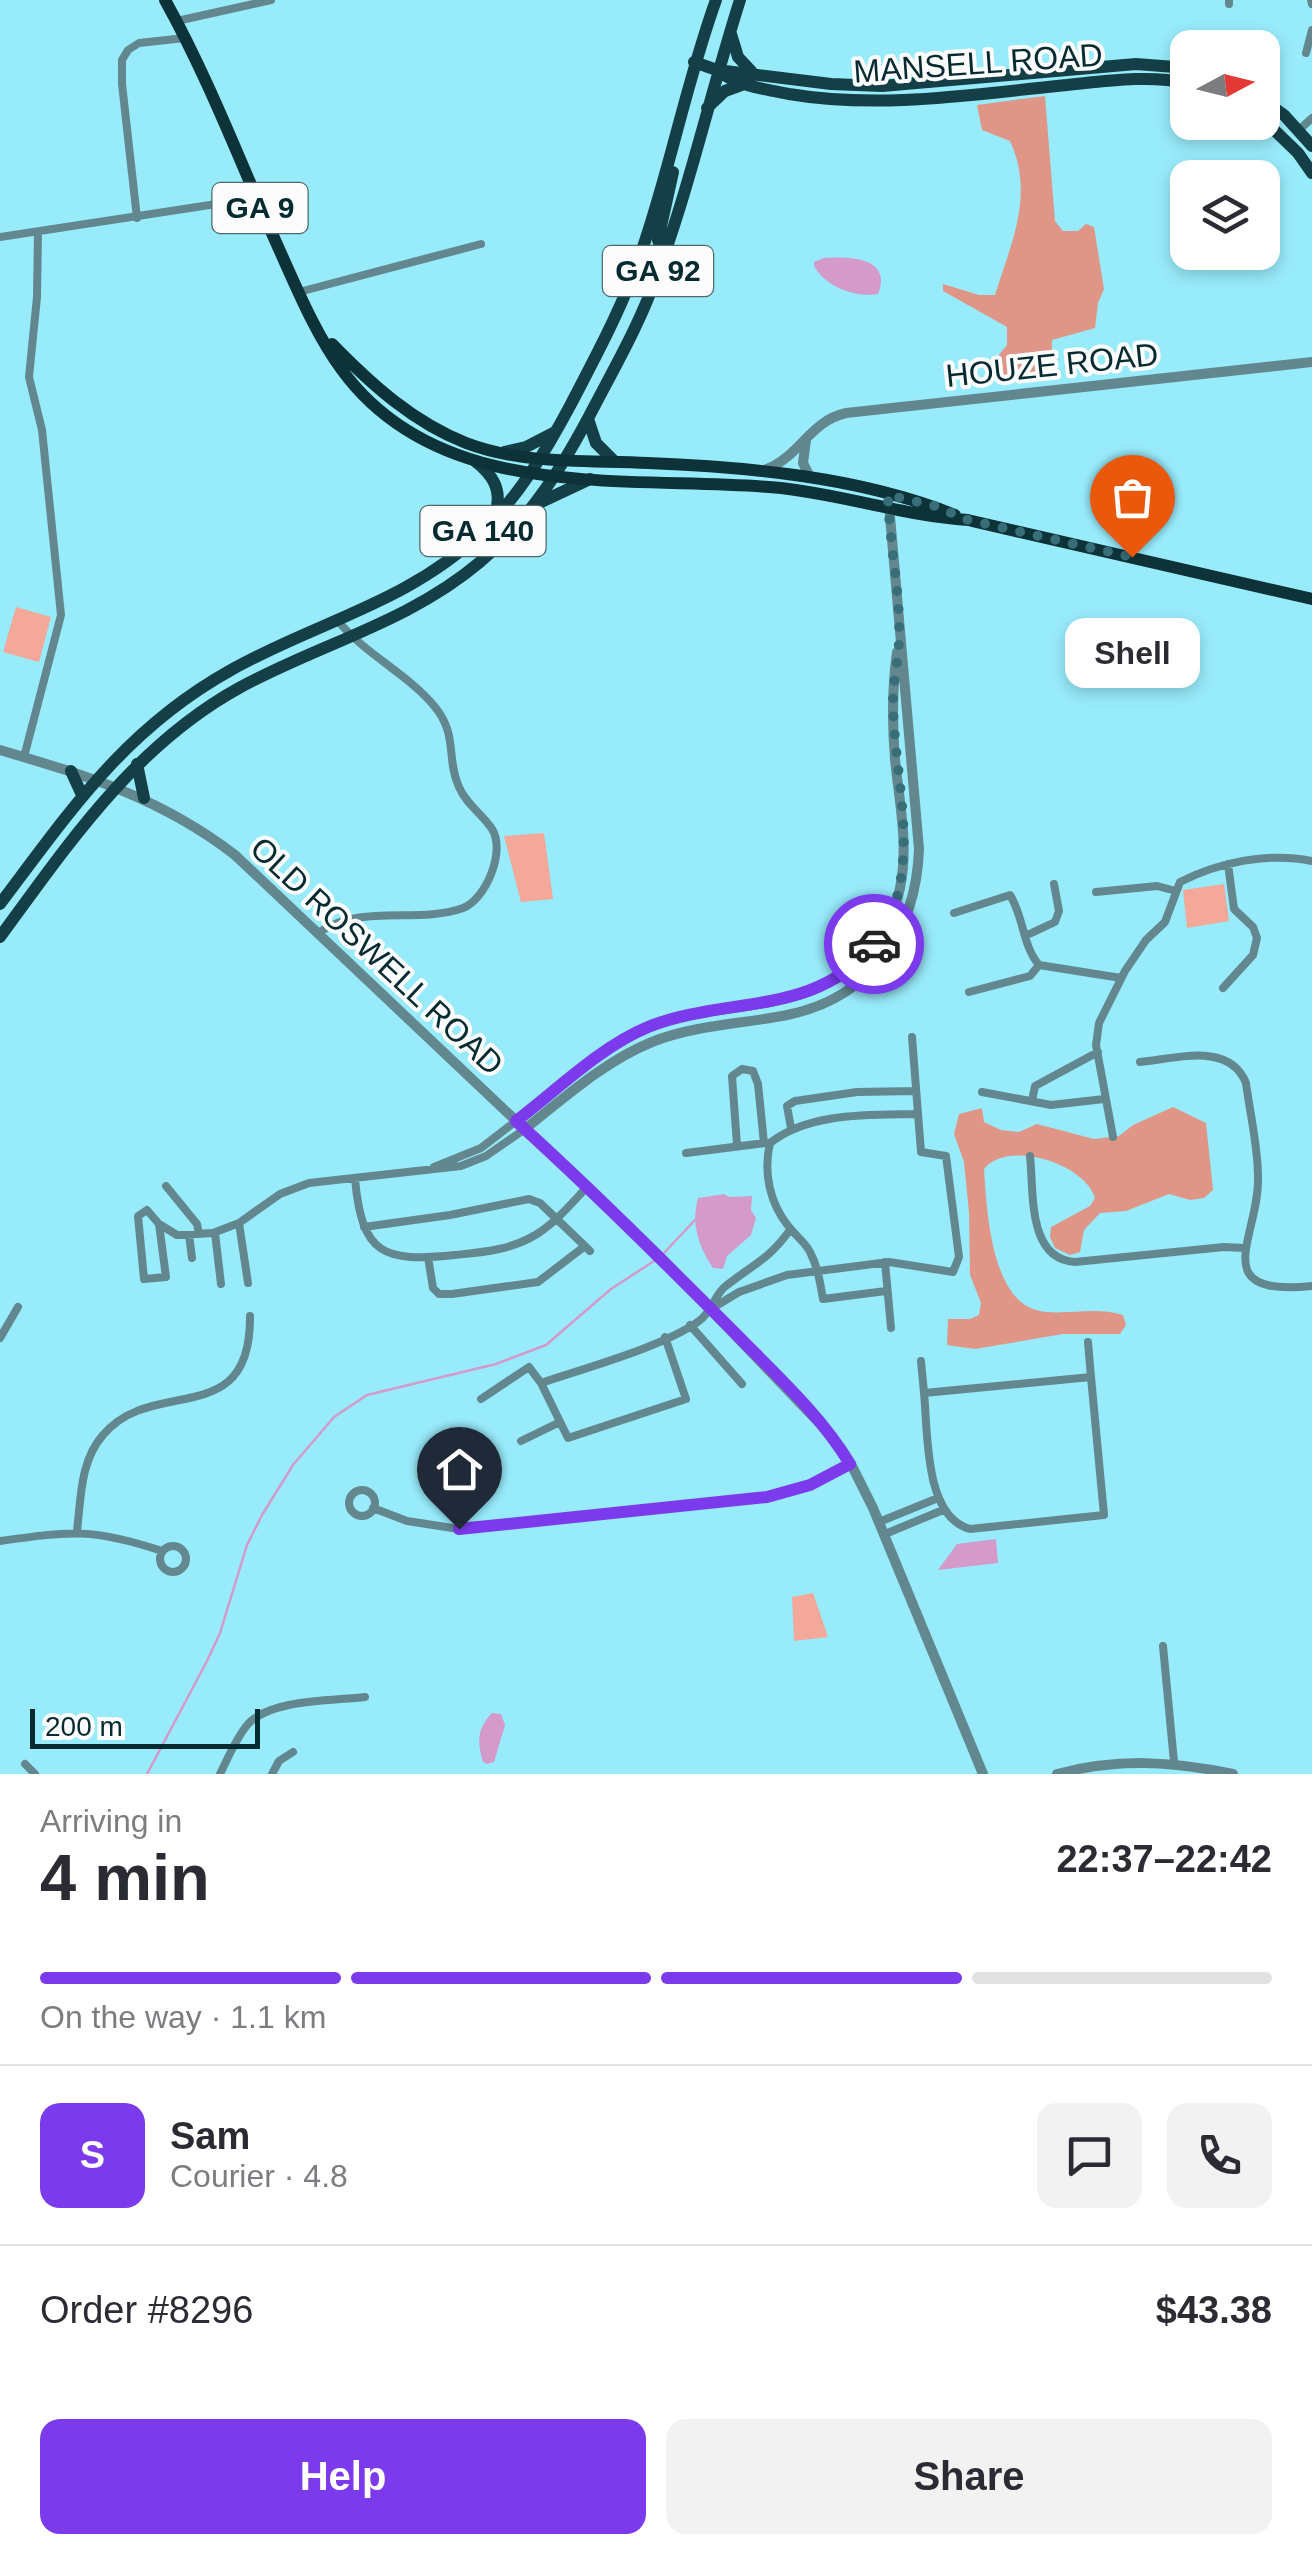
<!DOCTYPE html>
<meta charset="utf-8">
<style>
:root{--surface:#fff;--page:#f2f2f3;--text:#2b2b33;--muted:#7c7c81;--line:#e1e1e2;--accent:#7c3aed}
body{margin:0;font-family:Arial,sans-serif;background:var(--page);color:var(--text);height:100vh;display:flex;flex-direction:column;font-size:38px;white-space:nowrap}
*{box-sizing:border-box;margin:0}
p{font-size:32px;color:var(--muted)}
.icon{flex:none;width:55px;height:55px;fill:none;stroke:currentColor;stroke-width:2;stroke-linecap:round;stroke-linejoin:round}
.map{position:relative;height:1774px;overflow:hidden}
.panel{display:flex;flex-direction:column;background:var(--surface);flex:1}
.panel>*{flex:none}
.needle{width:65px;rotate:83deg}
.controls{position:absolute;left:1170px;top:30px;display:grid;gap:20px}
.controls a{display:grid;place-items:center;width:110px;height:110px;border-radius:20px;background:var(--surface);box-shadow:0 5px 15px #0003;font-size:50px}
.scale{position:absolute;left:30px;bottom:25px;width:230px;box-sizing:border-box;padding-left:10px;border:5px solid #052b31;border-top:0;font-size:28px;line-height:35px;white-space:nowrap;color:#052b31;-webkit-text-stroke:8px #fcfcfc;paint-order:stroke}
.pin{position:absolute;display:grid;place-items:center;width:85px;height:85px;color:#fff;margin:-102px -42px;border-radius:50% 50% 50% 0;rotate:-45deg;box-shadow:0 0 10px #0007}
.pin .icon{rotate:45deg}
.courier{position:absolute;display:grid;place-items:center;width:100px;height:100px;margin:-50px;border:8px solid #7c3aed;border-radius:50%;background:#fff;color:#222;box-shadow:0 2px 12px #0007}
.bubble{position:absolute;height:70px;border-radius:20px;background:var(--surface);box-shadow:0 5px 15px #0003;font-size:32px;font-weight:800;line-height:70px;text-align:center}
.overview em{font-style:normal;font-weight:800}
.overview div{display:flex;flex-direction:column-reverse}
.overview{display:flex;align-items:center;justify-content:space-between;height:170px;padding:0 40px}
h1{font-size:65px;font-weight:800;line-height:75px}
.bar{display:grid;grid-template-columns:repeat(4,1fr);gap:15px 10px;align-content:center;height:120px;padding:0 40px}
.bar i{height:12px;border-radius:8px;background:var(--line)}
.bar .on{background:var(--accent)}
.bar p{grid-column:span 4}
.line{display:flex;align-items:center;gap:25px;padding:0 40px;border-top:2px solid var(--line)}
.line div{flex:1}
.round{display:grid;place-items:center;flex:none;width:105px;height:105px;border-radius:20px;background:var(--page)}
.cta{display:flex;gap:20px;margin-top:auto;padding:20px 40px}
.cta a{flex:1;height:115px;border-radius:20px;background:var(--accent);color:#fff;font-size:40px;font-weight:800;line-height:115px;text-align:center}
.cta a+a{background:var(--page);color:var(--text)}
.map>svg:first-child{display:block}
.green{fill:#f4a899}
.forest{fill:#e09687}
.water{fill:#d39aca}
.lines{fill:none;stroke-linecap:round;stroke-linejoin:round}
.stream{stroke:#d39aca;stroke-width:2.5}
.minor{stroke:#63878f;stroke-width:8}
.tertiary{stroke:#63878f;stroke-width:10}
.primary{stroke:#153f46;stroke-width:12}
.trunk{stroke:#0d3238;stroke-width:12}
.done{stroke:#386e78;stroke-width:10;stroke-dasharray:0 18}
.route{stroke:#7c3aed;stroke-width:12}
.labels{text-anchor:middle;stroke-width:8;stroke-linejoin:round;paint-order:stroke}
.shield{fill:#fcfcfc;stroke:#4f6a6e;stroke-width:2.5}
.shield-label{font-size:30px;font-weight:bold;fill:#052b31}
.street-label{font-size:32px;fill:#052b31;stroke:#fcfcfc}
</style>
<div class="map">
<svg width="1312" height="1774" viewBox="0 0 1312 1774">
<rect width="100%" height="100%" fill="#98ebfb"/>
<path class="green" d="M16,607L51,617L39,662L3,652Z
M544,833L553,899L521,902L504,836Z
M1224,884L1229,921L1187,928L1183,890Z
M813,1593L828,1637L794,1641L792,1597Z"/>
<path class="forest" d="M1045,96L1055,221L1063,231H1078L1086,224L1094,227L1104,289L1098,303L1095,328L1052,340L1051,377L984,380L993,362L1007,345V327L943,291V284L979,295H995C1011,243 1035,195 1010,141L982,130L977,105Z
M1173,1107L1206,1123L1213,1190L1204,1198L1190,1200L1169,1194L1126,1211L1100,1213L1084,1230L1080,1252L1070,1255L1055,1248L1050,1237L1051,1227L1090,1206L1095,1198C1085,1163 1007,1139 984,1169C987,1211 991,1310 1047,1312C1073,1314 1096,1307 1123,1315L1126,1325L1120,1334H1063L975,1349L947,1345L948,1319H970L979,1315L981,1303L970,1275L969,1213L964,1162L954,1134L959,1114L982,1108L984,1122L1001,1130L1019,1132L1037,1124L1094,1139L1119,1136L1133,1125Z"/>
<path class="water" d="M824,258C849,256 893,257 878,294C855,298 826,287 814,266V262Z
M724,1194L729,1197L752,1196L751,1210L756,1218L751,1235L727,1256L723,1269L713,1268C698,1246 691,1223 698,1198Z
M996,1539L998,1563L938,1570L957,1544Z
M492,1713L501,1714L505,1725L494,1762L487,1764L483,1762C477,1741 477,1729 492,1713Z"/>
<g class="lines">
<path class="stream" d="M663,1254L696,1219
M147,1774L207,1661L220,1633L247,1545L262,1515L293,1465L334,1417L367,1395L496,1364L546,1345L611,1289L657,1259"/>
<path class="minor" d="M1229,0V4
M1311,0L1312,4
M177,21L271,0
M1306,53L1312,30
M1299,130L1312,118
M137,218L122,84V60L128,50L139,43L185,38
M0,237L256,198
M299,292L481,244
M24,757L61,615L42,430L29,377L37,297L38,232
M1096,892L1157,886L1176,891
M954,913L1010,895C1024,917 1022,945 1039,965L1121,978
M320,932C359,904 419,924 463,908C486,899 506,851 492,829C482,814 466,804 459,787C446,759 458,735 435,707C408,674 366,655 338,621
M1025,936L1055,922L1059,911L1054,884
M1223,988L1253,955L1257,938L1253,927L1234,909L1228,864
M969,992L1030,976L1039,965
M1140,1062C1175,1059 1229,1041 1246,1083C1250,1114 1258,1146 1258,1177C1260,1236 1204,1297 1312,1286
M982,1092L1051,1105L1104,1099
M1032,1101L1035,1086L1098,1052
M791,1128L787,1106L795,1101L857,1092L916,1091
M1113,1137L1096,1045L1099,1023L1125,971L1146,940L1165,922L1180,882C1219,862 1269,852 1312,861
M737,1145L732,1076L742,1069L753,1071L758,1084L764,1143
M686,1153L765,1143
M1030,1156C1034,1192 1027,1259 1075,1262L1224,1247L1244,1248
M434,1167L481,1148L516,1121
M355,1179C362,1256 384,1262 455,1255C485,1252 511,1250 537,1234C556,1222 571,1204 587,1187
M166,1186L197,1224L199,1234
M239,1223L248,1283
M159,1224L166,1277L144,1279L138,1216L147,1210L159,1224L177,1235L213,1233L239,1223L280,1194L309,1183L461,1166L486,1156L525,1129
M364,1227L450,1215L529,1199L540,1203L590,1251
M215,1233L221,1284
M189,1235L192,1258
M428,1257L433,1288L439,1294H452L538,1282L585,1246
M885,1262L891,1328
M886,1291L823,1299C820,1283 818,1267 810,1252C805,1242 796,1236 789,1227C770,1204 763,1173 770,1143C809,1112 869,1115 917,1114
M711,1309L739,1292L787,1275L889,1262L953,1272L959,1257L946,1156L921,1152L912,1037
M690,1325L742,1384
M0,1338L18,1307
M1088,1342L1091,1377
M921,1361L924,1393
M1091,1377L1104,1515L970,1529C924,1517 928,1432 924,1393Z
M541,1383C585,1368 663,1347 699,1321C713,1311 714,1294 727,1285C754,1264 769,1259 790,1230
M481,1399L529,1367L541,1383L568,1438L686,1399L665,1337
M521,1441L560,1422
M349 1503a13 13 0 1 1 26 0a13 13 0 1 1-26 0Z
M373,1508L407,1521L459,1529L767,1497L809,1485L851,1464
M879,1522L938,1498
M77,1531C81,1498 80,1461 103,1435C153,1375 251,1432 250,1316
M885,1534L943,1510
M0,1541C71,1531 93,1528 162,1551
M160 1559a13 13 0 1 1 26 0a13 13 0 1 1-26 0Z
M1163,1646L1174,1762
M25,1764L35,1774
M220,1774C228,1758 236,1738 248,1724C271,1699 331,1701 365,1697
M272,1774L279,1761L293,1752"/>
<path class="tertiary" d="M806,440L803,463L810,477
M767,469C800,456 810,421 846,413L1312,362
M0,750C88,776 161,798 235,855L660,1257L828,1432L851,1464L873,1508L983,1774
M516,1121C557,1090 598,1048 646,1028C718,998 808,1018 866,954C883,935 895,913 900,888C909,845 899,801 895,759C892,723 892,688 897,652
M525,1129C564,1098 605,1061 652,1042C694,1025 743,1024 787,1015C871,998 916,932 919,849L889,505
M1057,1774C1118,1758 1172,1761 1233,1774"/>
<path class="primary" d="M731,34L738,57L752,72
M694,62L717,70L831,84L882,86L1136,64L1188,68
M717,70C737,86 764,89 789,94C878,109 968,95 1057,86C1100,82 1145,74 1188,83
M1262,99L1284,115L1312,146
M707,108L725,91L744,84
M1262,118L1298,153L1312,173
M663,256L658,240L673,172
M588,419L596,443L614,461
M504,452L526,447L555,432
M475,461C493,475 503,490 495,514
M541,502L590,479
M137,764L144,798
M71,771L82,795
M0,904C71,810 125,729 231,670C316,622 408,603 481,533C519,496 546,451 571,404C597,354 623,306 641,253C670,170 686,83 716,0
M0,937C69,843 134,746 239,688C319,644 408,623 480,562C531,518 564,465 595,405C617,363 641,321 657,275C690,186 711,91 740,0"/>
<path class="trunk" d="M165,0C209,79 242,167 279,249C297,289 316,335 342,370C442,507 635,474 781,488C845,495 905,516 968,520
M332,344C372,385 413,422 466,443C524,465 588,460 648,463C749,467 860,477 955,515
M972,521L1312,599"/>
</g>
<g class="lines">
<path class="done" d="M874,944C926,875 894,783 893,703C893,682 898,662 899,642C901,593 889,543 888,495L935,506L968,520L1132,557"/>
<path class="route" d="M459,1529L767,1497L810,1485L850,1464C820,1414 774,1373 733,1331C662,1260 591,1189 516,1121C557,1090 600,1047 648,1027C725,996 817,1017 874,944"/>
</g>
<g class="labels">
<g class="shield">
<rect x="212.5" y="183" width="95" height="50" rx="8"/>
<rect x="603" y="246" width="110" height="50" rx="8"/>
<rect x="420.5" y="506" width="125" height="50" rx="8"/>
</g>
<g class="shield-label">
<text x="260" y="218">GA 9</text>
<text x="658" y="281">GA 92</text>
<text x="483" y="541">GA 140</text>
</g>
<g class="street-label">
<text transform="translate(978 63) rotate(-4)" y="11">MANSELL ROAD</text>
<text transform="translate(1052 365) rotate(-6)" y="11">HOUZE ROAD</text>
<text transform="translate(377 956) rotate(43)" y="11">OLD ROSWELL ROAD</text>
</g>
</g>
</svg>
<div class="controls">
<a><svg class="needle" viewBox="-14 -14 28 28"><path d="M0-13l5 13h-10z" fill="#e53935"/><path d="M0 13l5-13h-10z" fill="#7c7c81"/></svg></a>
<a><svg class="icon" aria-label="layers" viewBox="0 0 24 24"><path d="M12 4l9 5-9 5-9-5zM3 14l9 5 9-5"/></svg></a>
</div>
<div class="scale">200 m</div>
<div class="pin" style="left:1132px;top:557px;background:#ea580c"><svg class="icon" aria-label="bag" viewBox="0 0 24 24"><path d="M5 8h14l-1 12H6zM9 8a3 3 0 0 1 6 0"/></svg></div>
<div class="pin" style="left:459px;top:1529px;background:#1f2937"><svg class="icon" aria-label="home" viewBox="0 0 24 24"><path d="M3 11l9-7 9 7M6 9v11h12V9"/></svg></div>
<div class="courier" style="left:874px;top:944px"><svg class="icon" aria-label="car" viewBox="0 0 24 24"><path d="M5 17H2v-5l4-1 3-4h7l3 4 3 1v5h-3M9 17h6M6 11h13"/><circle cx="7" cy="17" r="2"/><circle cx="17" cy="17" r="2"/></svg></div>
<div class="bubble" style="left:1065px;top:618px;width:135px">Shell</div>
</div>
<section class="panel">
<div class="overview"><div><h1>4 min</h1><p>Arriving in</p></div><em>22:37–22:42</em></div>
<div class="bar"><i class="on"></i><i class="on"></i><i class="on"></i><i></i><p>On the way · 1.1 km</p></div>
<div class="line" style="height:180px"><b class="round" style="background:var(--accent);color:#fff">S</b><div><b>Sam</b><p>Courier · 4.8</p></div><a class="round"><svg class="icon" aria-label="chat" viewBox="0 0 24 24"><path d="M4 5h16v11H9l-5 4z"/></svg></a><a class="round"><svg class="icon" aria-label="phone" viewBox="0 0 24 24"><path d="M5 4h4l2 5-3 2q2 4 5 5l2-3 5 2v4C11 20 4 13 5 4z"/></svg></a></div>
<div class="line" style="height:130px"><div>Order #8296</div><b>$43.38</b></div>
<div class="cta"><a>Help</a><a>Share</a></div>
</section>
